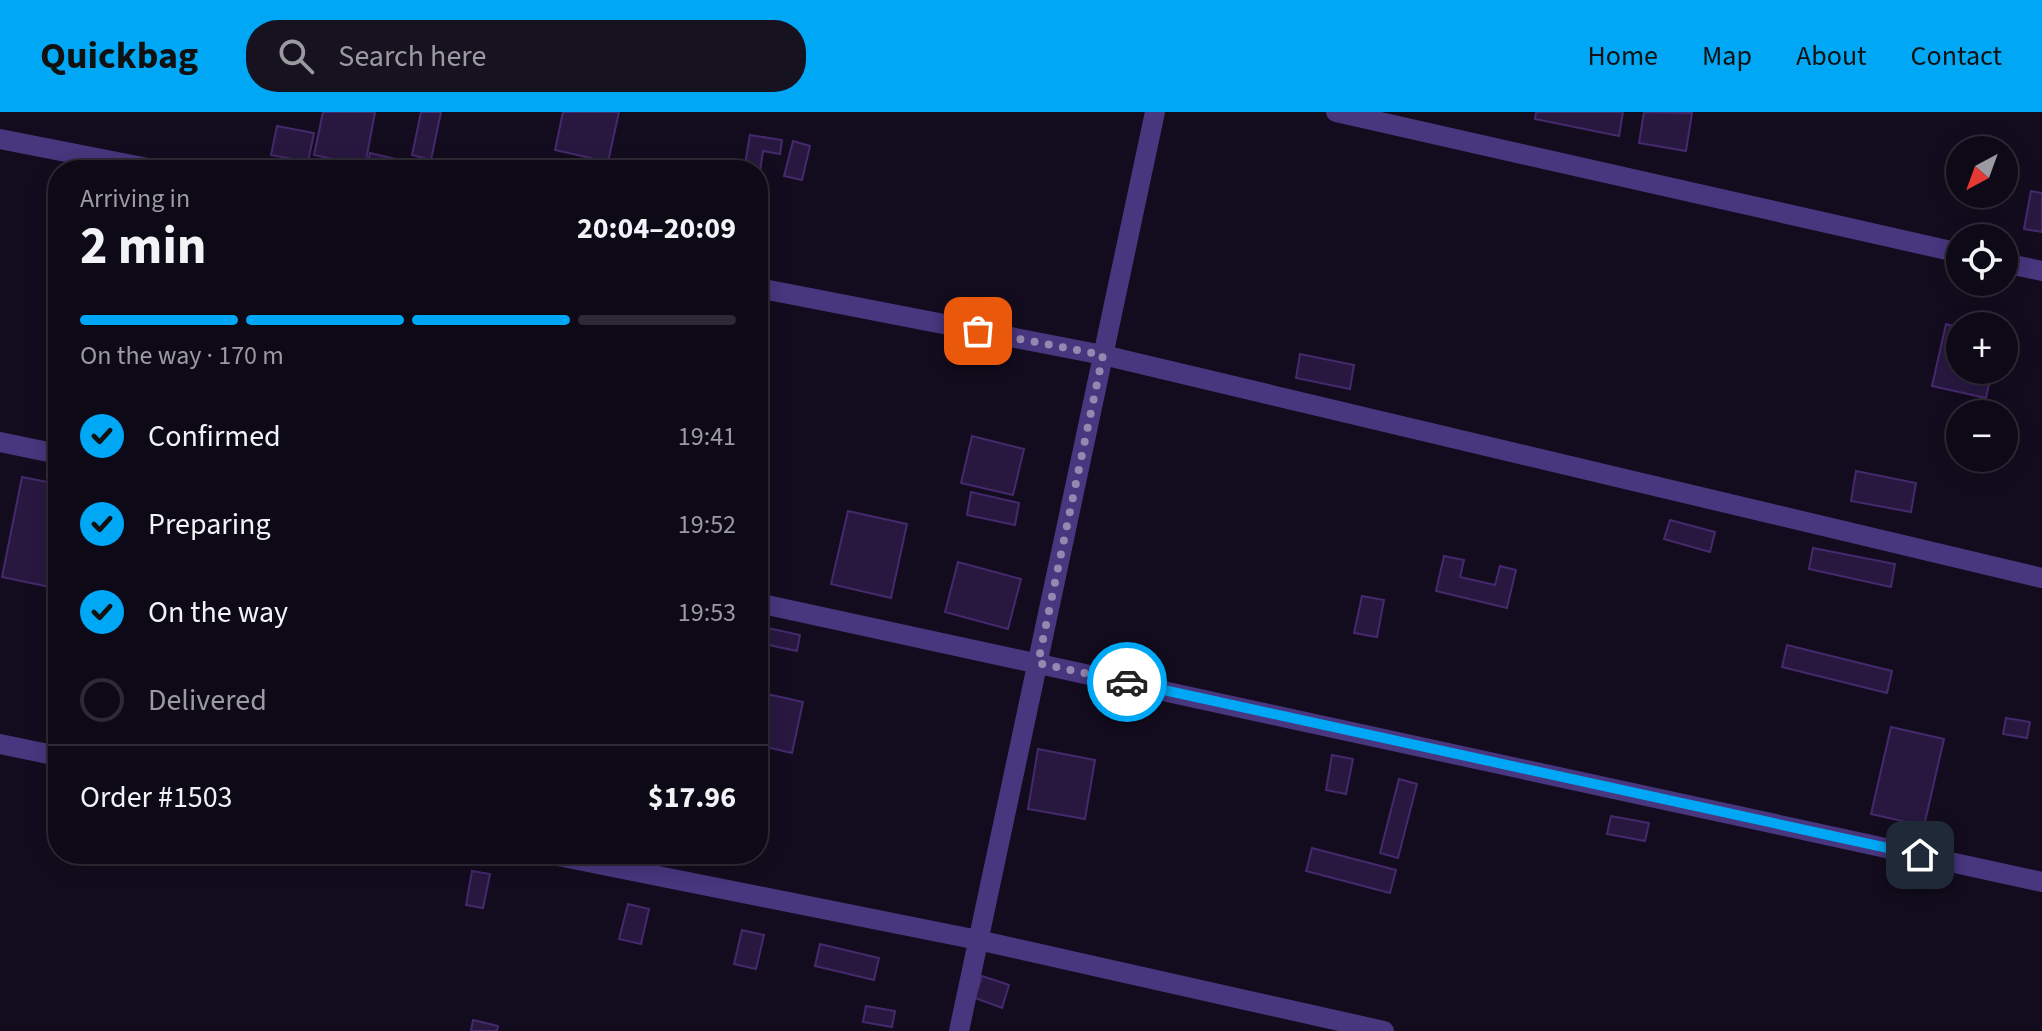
<!DOCTYPE html>
<meta charset="utf-8">
<style>
:root{--surface:#0e0916;--page:#17121f;--text:#f1f3f6;--muted:#9b9aa1;--line:#2e2a35;--accent:#00a7f4}
body{margin:0;font-family:"Source Sans 3",sans-serif;background:var(--page);color:var(--text);height:100vh;display:flex;flex-direction:column;font-size:30px;white-space:nowrap}
*{box-sizing:border-box;margin:0}
p{font-size:26px;color:var(--muted)}
.icon{flex:none;width:44px;height:44px;fill:none;stroke:currentColor;stroke-width:2;stroke-linecap:round;stroke-linejoin:round}
.map{position:relative;flex:1;overflow:hidden}
.panel{position:absolute;left:48px;top:48px;width:720px;height:704px;display:flex;flex-direction:column;background:var(--surface);border-radius:32px;box-shadow:0 4px 20px #0003,0 0 0 2px var(--line)}
.panel>*{flex:none}
.needle{width:52px;rotate:221deg}
.tools{position:absolute;left:1946px;top:24px;display:grid;gap:16px}
.tools a{display:grid;place-items:center;width:72px;height:72px;border-radius:50%;background:var(--surface);box-shadow:0 4px 20px #0003,0 0 0 2px var(--line);font-size:40px}
.pin{position:absolute;display:grid;place-items:center;width:68px;height:68px;color:#fff;margin:-34px;border-radius:16px;box-shadow:0 4px 12px #0006}
.courier{position:absolute;display:grid;place-items:center;width:80px;height:80px;margin:-40px;border:6px solid #00a7f4;border-radius:50%;background:#fff;color:#222;box-shadow:0 2px 10px #0007}
.head em{font-style:normal;font-weight:700}
.head div{display:flex;flex-direction:column-reverse}
.head{display:flex;align-items:center;justify-content:space-between;height:136px;padding:0 32px}
h1{font-size:52px;font-weight:700;line-height:60px}
.bar{display:grid;grid-template-columns:repeat(4,1fr);gap:12px 8px;align-content:center;height:96px;padding:0 32px}
.bar i{height:10px;border-radius:6px;background:var(--line)}
.bar .selected{background:var(--accent)}
.bar p{grid-column:span 4}
.line{display:flex;align-items:center;gap:20px;padding:0 32px;border-top:2px solid var(--line)}
.line div{flex:1}
ol{padding:0 32px;list-style:none}
li{display:flex;align-items:center;gap:24px;height:88px}
li p{margin-inline-start:auto}
li .icon{padding:8px;border-radius:50%;background:var(--accent);color:#111;stroke-width:4}
li:last-child{color:var(--muted)}
li i{width:44px;height:44px;border:4px solid var(--line);border-radius:50%}
header{display:flex;align-items:center;gap:48px;box-sizing:border-box;height:112px;padding:0 40px;background:var(--accent);color:#111}
header strong{font-size:38px}
nav{display:flex;gap:44px;margin-inline-start:auto;font-size:28px}
.search{width:560px;height:72px;background:var(--page);display:flex;align-items:center;gap:20px;box-sizing:border-box;padding:0 28px;border-radius:32px;color:var(--muted);font-size:30px}
.map>svg:first-child{display:block}
.building{fill:#281840;stroke:#45296c;stroke-width:2}
.lines{fill:none;stroke-linecap:round;stroke-linejoin:round}
.minor{stroke:#48367e;stroke-width:20}
.done{stroke:#9587b0;stroke-width:8;stroke-dasharray:0 14.4}
.route{stroke:#00a7f4;stroke-width:10}
</style>
<header>
<strong>Quickbag</strong>
<div class="search"><svg class="icon" aria-label="search" viewBox="0 0 24 24"><circle cx="10" cy="10" r="6"/><path d="M15 15l6 6"/></svg>Search here</div>
<nav><a>Home</a><a>Map</a><a>About</a><a>Contact</a></nav>
</header>
<div class="map">
<svg width="2042" height="919" viewBox="0 0 2042 919">
<rect width="100%" height="100%" fill="#130c1e"/>
<path class="building" d="M323,0H375L365,54L314,43Z
M421,0H441L431,48L412,43Z
M563,0H619L608,50L555,38Z
M1536,0H1623L1619,24L1535,7Z
M1644,0L1692,1L1686,39L1639,31Z
M277,14L314,21L308,50L271,43Z
M750,23L782,28L780,42L763,39L758,73V58H744Z
M793,29L810,34L802,68L784,64Z
M370,41L408,50L406,58H367Z
M2031,79L2042,81V120L2024,117Z
M1946,212L1960,216V258H1992L1986,286L1932,274Z
M1300,242L1354,253L1350,277L1296,266Z
M972,324L1024,337L1013,383L961,371Z
M1856,359L1916,371L1911,400L1851,389Z
M22,365L58,372V433L50,475L2,465Z
M971,380L1019,391L1015,413L967,403Z
M848,399L907,412L891,486L831,472Z
M1670,408L1715,420L1710,440L1664,427Z
M1813,436L1895,452L1891,475L1809,457Z
M1444,444L1464,448L1460,465L1495,473L1500,454L1516,458L1507,496L1436,479Z
M958,450L1021,467L1008,517L945,500Z
M1362,484L1384,488L1377,525L1354,521Z
M763,515L800,523L797,539L759,531Z
M1787,533L1892,559L1887,581L1782,555Z
M758,580L803,590L792,641L758,633Z
M2006,606L2030,610L2027,626L2003,622Z
M1891,615L1944,627L1924,714L1871,702Z
M1038,637L1095,648L1085,707L1028,697Z
M1332,643L1353,647L1346,682L1326,678Z
M1399,667L1417,672L1398,746L1380,741Z
M1611,704L1649,711L1645,729L1607,722Z
M1312,736L1396,758L1390,781L1306,759Z
M472,759L490,762L483,796L466,793Z
M628,792L649,797L641,832L619,827Z
M742,818L764,823L756,857L734,852Z
M820,832L879,846L874,868L815,854Z
M982,864L1009,873L1002,896L975,886Z
M866,894L895,899L892,915L863,910Z
M473,908L498,914L497,919H471Z"/>
<g class="lines">
<path class="minor" d="M1336,0L1960,141
M0,27L158,58
M2004,151L2042,159
M758,176L1103,243L2042,466
M0,330L58,342
M758,491L2042,770
M0,632L58,644
M548,742L978,828L1384,919
M959,919L1155,0"/>
</g>
<g class="lines">
<path class="done" d="M978,219L1103,243L1038,551L1127,570"/>
<path class="route" d="M1127,570L1920,743"/>
</g>
</svg>
<div class="tools">
<a><svg class="needle" viewBox="-14 -14 28 28"><path d="M0-13l5 13h-10z" fill="#e53935"/><path d="M0 13l5-13h-10z" fill="#9b9aa1"/></svg></a>
<a><svg class="icon" aria-label="locate" viewBox="0 0 24 24"><circle cx="12" cy="12" r="6"/><path d="M12 2v4M12 18v4M2 12h4M18 12h4"/></svg></a>
<a>+</a>
<a>−</a>
</div>
<div class="pin" style="left:978px;top:219px;background:#ea580c"><svg class="icon" aria-label="bag" viewBox="0 0 24 24"><path d="M5 8h14l-1 12H6zM9 8a3 3 0 0 1 6 0"/></svg></div>
<div class="pin" style="left:1920px;top:743px;background:#1f2937"><svg class="icon" aria-label="home" viewBox="0 0 24 24"><path d="M3 11l9-7 9 7M6 9v11h12V9"/></svg></div>
<div class="courier" style="left:1127px;top:570px"><svg class="icon" aria-label="car" viewBox="0 0 24 24"><path d="M5 17H2v-5l4-1 3-4h7l3 4 3 1v5h-3M9 17h6M6 11h13"/><circle cx="7" cy="17" r="2"/><circle cx="17" cy="17" r="2"/></svg></div>
<section class="panel">
<div class="head"><div><h1>2 min</h1><p>Arriving in</p></div><em>20:04–20:09</em></div>
<div class="bar"><i class="selected"></i><i class="selected"></i><i class="selected"></i><i></i><p>On the way · 170 m</p></div>
<ol>
<li><svg class="icon" aria-label="check" viewBox="0 0 24 24"><path d="M5 12l5 5 9-10"/></svg>Confirmed<p>19:41</p></li>
<li><svg class="icon" aria-label="check" viewBox="0 0 24 24"><path d="M5 12l5 5 9-10"/></svg>Preparing<p>19:52</p></li>
<li><svg class="icon" aria-label="check" viewBox="0 0 24 24"><path d="M5 12l5 5 9-10"/></svg>On the way<p>19:53</p></li>
<li><i></i>Delivered</li>
</ol>
<div class="line" style="height:104px"><div>Order #1503</div><b>$17.96</b></div>
</section>
</div>
